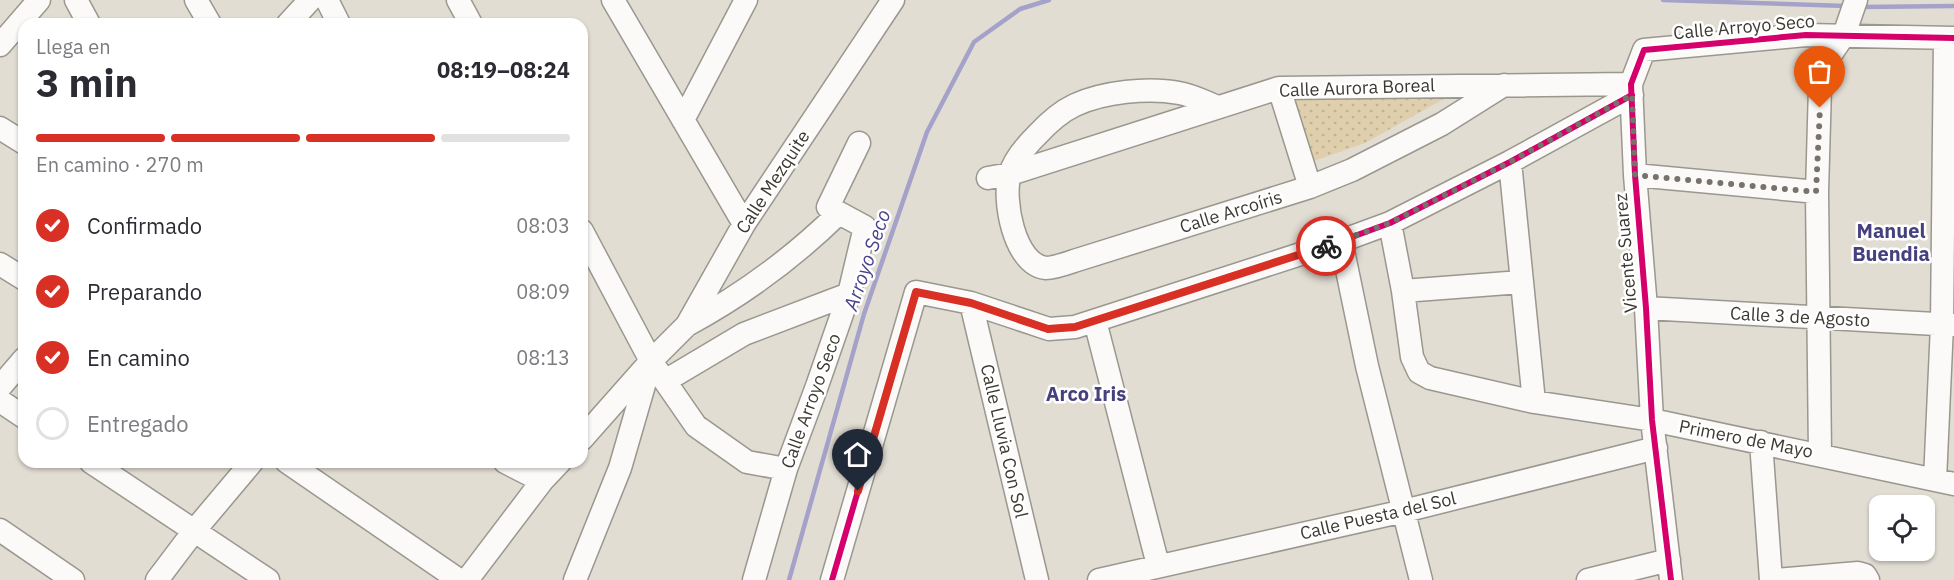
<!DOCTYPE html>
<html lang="es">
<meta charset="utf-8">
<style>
:root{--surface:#fff;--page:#f7f7f7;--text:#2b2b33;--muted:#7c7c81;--line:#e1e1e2;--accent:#d93025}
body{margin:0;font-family:"IBM Plex Sans",sans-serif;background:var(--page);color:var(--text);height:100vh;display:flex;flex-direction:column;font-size:22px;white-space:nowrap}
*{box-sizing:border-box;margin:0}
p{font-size:20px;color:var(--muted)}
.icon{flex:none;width:33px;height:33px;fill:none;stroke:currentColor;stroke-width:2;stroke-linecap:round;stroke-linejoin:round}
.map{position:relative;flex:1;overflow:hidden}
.details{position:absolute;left:18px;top:18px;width:570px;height:450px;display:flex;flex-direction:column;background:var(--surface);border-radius:18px;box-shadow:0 2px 4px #0004}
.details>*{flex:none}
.buttons{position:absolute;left:1869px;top:495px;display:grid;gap:12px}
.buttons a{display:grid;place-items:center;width:66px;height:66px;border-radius:12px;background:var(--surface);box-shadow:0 2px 4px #0004;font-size:30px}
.pin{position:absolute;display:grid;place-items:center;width:51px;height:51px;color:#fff;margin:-62px -26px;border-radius:50% 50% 50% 0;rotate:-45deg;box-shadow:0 0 6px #0007}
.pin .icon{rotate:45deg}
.courier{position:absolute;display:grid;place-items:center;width:60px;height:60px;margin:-30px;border:4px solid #d93025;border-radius:50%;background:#fff;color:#222;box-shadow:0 2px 8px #0007}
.headline em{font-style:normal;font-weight:700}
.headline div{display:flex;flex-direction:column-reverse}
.headline{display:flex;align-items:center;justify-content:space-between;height:102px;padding:0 18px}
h1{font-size:39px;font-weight:700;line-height:45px}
.bar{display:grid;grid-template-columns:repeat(4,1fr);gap:9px 6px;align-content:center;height:72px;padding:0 18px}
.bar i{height:8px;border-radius:4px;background:var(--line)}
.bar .on{background:var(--accent)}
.bar p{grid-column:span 4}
ol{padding:0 18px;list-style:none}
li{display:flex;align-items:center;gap:18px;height:66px}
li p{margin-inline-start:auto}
li .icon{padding:6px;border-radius:50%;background:var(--accent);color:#fff;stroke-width:4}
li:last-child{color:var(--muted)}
li i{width:33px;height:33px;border:3px solid var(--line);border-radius:50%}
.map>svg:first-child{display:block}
.park{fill:url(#park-dots)}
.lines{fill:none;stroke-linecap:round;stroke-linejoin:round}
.stream{stroke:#a4a2c9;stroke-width:4.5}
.minor-casing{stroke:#9a978f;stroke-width:25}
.minor{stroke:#fbfaf8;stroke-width:22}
.cycleway-casing{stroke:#fff;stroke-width:10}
.cycleway{stroke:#d6006c;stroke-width:6}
.done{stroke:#77726a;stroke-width:6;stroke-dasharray:0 10.8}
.route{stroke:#d93025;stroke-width:8}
.labels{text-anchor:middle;stroke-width:5;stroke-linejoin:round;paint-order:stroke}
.street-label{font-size:18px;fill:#3d3932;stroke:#fff}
.neighbourhood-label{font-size:20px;font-weight:bold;fill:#46417e;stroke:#fff}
.water-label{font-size:20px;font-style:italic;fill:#49428d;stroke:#fff}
</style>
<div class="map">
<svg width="1954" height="580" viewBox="0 0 1954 580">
<defs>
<pattern id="park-dots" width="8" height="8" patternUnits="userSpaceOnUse" patternTransform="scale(1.5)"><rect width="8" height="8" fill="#e0cfac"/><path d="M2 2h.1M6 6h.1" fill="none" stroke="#c1b294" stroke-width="1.8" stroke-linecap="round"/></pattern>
</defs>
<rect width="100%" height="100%" fill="#e2ddd3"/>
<path class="park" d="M1291,94L1451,95L1365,143L1314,161Z"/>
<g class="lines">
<path class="stream" d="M1663,0L1846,6
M1861,7L1954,6
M789,580L864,314L927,132L974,42L1020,9L1049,0"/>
<g class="minor-casing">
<path id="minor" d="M76,0L89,24
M196,0L210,24
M327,0L339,24
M458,0L471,24
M613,0L744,224
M288,24L310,0
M0,45L39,0
M1279,88L1310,187
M1218,107C1205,102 1192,95 1179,93C1148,87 1103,92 1075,105C1060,112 1047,124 1036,136C1026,146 1014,160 1010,174C1002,198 1014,265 1046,268C1055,268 1068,263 1077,260L1310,187L1352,170L1442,124L1504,85
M683,120L746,0
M0,128L24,143
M1510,162L1534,402
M1635,175L1817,192
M988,178L1010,174L1279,88L1631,84
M1390,223L1403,291L1412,357L1419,372L1430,378L1534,402L1652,420L1954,484
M582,231L651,361L696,426L747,462L786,469
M1341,241L1367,366L1421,580
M0,264L24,279
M1403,291L1521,282
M971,303L1037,580
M1646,308L1954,325
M1095,321L1158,565
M687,325C741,296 795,256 839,213
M665,381L744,334L849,294
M0,387L24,359
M0,401L24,417
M582,439L651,361L687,325L744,224L893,0
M1761,442L1771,580
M1820,454L1817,192L1820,87L1827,60L1844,35L1856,0
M91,462L268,580
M287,462L459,580
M505,462L542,481
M1935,480L1942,325L1945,38
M0,530L73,580
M157,580L194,531L252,462
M467,580L542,481L560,462
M575,580L620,468L649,368
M754,580L786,469L817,386L849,294L865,227L828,207L859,143
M832,580L916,292L971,303L1049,329L1075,327L1341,241L1390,223L1510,162L1632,95
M1099,580L1404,511L1656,448
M1588,580L1669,560
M1671,580L1652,420L1646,308L1635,175L1631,84L1644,50L1806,35L1954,38
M1777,580L1858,573L1865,575L1868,580"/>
</g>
<use href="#minor" class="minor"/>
<g class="cycleway-casing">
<path id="cycleway" d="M832,580L916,292L971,303L1049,329L1075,327L1341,241L1390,223L1510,162L1632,95
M1671,580L1652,420L1646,308L1635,175L1631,84L1644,50L1806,35L1954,38"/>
</g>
<use href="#cycleway" class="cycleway"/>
</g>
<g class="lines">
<path class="done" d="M1326,246L1390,223L1510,162L1632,95L1635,175L1816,192L1820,108"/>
<path class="route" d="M858,491L916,292L971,303L1048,329L1075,327L1326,246"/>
</g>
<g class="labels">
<g class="street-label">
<text transform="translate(1744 27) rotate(-5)" y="6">Calle Arroyo Seco</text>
<text transform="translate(1357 88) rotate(-2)" y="6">Calle Aurora Boreal</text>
<text transform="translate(773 182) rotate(-57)" y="6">Calle Mezquite</text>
<text transform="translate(1231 212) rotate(-17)" y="6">Calle Arcoíris</text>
<text transform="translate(1626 253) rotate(-95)" y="6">Vicente Suarez</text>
<text transform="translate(1800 317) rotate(3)" y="6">Calle 3 de Agosto</text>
<text transform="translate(811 401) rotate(-70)" y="6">Calle Arroyo Seco</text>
<text transform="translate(1746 439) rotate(11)" y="6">Primero de Mayo</text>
<text transform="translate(1004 441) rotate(77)" y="6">Calle Lluvia Con Sol</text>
<text transform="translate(1378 516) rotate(-13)" y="6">Calle Puesta del Sol</text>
</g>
<g class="neighbourhood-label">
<text x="1891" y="238">Manuel<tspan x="1891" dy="23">Buendia</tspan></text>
<text x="1086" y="401">Arco Iris</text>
</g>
<g class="water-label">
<text transform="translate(867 260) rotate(-71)" y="7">Arroyo Seco</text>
</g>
</g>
</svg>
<div class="buttons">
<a><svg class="icon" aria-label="locate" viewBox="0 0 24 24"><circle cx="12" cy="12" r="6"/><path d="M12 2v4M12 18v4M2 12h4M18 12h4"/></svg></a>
</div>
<div class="pin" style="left:1820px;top:108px;background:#ea580c"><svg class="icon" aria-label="bag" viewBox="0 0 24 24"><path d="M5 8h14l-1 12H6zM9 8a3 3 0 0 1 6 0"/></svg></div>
<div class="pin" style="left:858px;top:491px;background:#1f2937"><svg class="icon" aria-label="home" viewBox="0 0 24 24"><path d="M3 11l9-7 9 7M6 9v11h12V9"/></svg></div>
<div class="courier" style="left:1326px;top:246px"><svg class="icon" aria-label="bike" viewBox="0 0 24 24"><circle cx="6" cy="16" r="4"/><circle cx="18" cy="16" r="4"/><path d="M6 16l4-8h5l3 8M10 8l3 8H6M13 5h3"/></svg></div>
<section class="details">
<div class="headline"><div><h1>3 min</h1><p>Llega en</p></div><em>08:19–08:24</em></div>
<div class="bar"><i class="on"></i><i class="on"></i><i class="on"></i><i></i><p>En camino · 270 m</p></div>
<ol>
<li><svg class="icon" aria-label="check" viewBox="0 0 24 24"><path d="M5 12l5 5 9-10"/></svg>Confirmado<p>08:03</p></li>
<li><svg class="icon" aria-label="check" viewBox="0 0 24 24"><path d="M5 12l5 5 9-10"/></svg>Preparando<p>08:09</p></li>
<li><svg class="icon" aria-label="check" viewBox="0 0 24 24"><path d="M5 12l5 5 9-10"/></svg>En camino<p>08:13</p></li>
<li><i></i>Entregado</li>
</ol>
</section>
</div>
